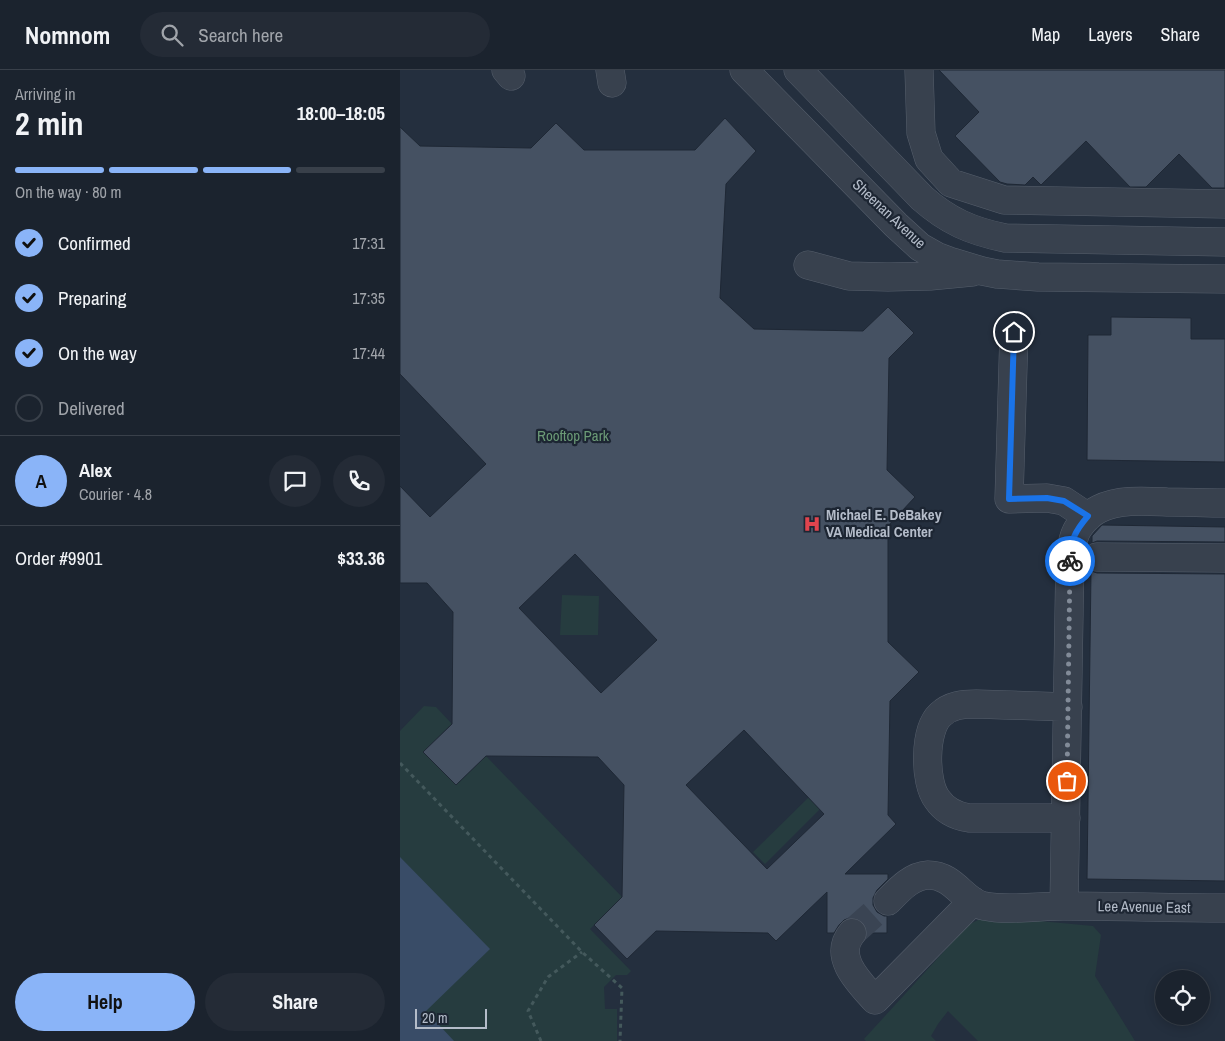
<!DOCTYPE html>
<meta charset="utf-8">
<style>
:root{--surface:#1b232e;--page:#242b36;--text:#f1f3f6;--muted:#a0a4aa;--line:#39404a;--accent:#8ab4f8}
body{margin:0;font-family:"Archivo Narrow",sans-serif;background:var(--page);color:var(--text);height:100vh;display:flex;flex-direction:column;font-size:19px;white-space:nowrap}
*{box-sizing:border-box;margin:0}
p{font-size:16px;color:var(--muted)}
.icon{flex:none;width:28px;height:28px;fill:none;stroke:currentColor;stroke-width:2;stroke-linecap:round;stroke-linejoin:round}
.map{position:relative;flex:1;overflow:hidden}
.panel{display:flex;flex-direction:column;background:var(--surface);width:400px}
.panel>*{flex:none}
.fabs{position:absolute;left:755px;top:900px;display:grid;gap:10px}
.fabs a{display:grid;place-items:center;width:55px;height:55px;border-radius:50%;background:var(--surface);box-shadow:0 2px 12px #0003,0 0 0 1px var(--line);font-size:25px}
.scale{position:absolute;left:15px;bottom:12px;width:72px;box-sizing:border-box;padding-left:5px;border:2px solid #b4bcc9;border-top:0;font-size:14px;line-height:18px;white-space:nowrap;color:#b4bcc9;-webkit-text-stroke:4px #1d2633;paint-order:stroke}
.pin{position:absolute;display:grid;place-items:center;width:42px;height:42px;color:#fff;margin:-21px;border:2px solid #fff;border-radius:50%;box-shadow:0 1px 5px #0007}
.courier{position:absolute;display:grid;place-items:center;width:50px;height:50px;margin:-25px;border:4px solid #1a73e8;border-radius:50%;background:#fff;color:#222;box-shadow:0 1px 6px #0007}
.head em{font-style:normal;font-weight:700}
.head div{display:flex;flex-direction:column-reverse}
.head{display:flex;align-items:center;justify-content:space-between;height:85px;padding:0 15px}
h1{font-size:32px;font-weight:700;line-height:38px}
.bar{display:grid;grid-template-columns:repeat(4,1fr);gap:8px 5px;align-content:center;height:60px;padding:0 15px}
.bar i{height:6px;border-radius:4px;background:var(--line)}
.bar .current{background:var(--accent)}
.bar p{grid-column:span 4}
.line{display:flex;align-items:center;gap:12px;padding:0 15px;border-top:1px solid var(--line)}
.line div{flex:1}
.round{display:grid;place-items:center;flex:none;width:52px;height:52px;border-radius:26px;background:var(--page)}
ol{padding:0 15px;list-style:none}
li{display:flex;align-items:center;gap:15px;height:55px}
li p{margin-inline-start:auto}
li .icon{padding:5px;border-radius:50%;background:var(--accent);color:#111;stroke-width:4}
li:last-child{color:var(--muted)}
li i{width:28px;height:28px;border:2px solid var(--line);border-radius:50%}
.cta{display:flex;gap:10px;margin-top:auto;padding:10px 15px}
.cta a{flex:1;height:58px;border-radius:30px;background:var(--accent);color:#111;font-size:20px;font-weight:700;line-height:58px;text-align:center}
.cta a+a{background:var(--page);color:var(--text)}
header{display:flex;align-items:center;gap:30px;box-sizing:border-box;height:70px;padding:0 25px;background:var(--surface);border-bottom:1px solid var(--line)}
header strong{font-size:24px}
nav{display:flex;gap:28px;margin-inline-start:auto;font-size:18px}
.search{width:350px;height:45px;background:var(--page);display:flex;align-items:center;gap:12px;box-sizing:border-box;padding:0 18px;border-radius:28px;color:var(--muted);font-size:19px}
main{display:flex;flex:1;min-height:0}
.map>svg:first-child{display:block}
.green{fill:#263c3f}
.water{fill:#394c67}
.building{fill:#455162;stroke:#1f2835;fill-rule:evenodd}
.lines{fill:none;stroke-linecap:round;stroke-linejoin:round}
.minor-tunnel{stroke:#3a4453;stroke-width:28;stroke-dasharray:28 14;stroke-linecap:butt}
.minor-casing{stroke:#565f6c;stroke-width:29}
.path{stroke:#44595c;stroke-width:3;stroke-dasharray:4 4;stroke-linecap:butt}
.minor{stroke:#38414e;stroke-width:28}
.done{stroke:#828b98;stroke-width:5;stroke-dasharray:0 9}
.route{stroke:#1a73e8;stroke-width:6}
.labels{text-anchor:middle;stroke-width:4.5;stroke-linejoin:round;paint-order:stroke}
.street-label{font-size:15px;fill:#b4bcc9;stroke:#1d2633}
.park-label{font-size:15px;fill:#6b9a76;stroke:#1d2633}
.poi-label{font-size:15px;font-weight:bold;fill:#b4bcc9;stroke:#1d2633;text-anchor:start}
</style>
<header>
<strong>Nomnom</strong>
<div class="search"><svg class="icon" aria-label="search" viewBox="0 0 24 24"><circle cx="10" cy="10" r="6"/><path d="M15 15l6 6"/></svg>Search here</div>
<nav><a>Map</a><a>Layers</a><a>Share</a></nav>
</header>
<main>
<section class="panel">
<div class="head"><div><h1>2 min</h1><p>Arriving in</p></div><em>18:00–18:05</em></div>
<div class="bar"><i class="current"></i><i class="current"></i><i class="current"></i><i></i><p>On the way · 80 m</p></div>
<ol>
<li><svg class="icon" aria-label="check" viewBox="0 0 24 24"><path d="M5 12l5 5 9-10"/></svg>Confirmed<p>17:31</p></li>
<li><svg class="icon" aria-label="check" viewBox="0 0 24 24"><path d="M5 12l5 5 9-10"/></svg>Preparing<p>17:35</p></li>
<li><svg class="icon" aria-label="check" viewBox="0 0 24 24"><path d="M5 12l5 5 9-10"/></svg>On the way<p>17:44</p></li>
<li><i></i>Delivered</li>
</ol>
<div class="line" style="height:90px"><b class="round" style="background:var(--accent);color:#111">A</b><div><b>Alex</b><p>Courier · 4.8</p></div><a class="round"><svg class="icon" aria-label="chat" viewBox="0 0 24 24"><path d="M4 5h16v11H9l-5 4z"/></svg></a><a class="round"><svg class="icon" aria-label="phone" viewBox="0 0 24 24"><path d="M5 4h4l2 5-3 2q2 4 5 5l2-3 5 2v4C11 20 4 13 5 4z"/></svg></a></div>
<div class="line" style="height:65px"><div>Order #9901</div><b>$33.36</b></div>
<div class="cta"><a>Help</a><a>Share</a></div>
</section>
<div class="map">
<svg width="825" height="971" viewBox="0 0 825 971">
<rect width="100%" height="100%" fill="#242f3e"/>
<path class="green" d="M162,525L199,526L198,565H160Z
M24,636L36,637L52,654L23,682L56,715L86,686L222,827L190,859L231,901L227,905H216L204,917L205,939H217V971H0V661Z
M409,727L420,739L365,794L353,782Z
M586,846L693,856L701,865L695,906L735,971H578L548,941L538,954L531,966L536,971H466L464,969L568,855Z"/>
<path class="water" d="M0,787L90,879L26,941L54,971H0Z"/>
<path class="building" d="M539,0H825V118H812L779,84L746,117H730L686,71L641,115L633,107L625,115L607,114L600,112L555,66L579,42Z
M325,48L356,81L326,114L320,228L354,259L463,261L488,237L514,263L489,288L487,400L515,427L488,456V572L519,602L490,631L488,745L496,754L445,804H488V809L477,820L473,828V835L477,842L484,846H487V863H468L466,856L460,850L452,847L444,850L439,855L434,863H427V822L376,871L368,863L256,861L227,889L194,855L222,827L224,715L198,687L86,686L56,715L23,682L52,654L53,542L27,513H0V416L30,447L86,394L0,304V57L20,76L131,78L156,53L184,80H295ZM175,484L257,570L201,623L119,538ZM344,660L424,744L367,799L286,715Z
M711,247L791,248V269H825V392L687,390L688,265H711Z
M702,455L825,457V472L697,471L692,473V466Z
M691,501L697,503L825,504V811L687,809Z"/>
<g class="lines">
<path class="minor-tunnel" d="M452,863L488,831"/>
<g class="minor-casing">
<path id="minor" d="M106,0L111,6
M210,0L212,13
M344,0L496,155L520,177L536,186L552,192L582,201L597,204L638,207L825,209
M398,0L522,128C548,151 571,161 605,168L825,172
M519,0L521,63L529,89L551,113L604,130L825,134
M408,195L449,206L488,207L530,206L572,202
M614,262L609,429L647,428L664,431L688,447
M697,487L825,488
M666,748H569C556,746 545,741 537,729C524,712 524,660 540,645C550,635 563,634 576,634L668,637
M488,831C499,820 511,806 528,805C555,805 563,832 584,836C607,841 640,836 664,836C718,836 771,838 825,838
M664,836L670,486C672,476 673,465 679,457C684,450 691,443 699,439C719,429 745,431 767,432C786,432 806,433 825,433
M452,863C432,887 460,913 475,930L573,831"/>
</g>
<path class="path" d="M0,693L182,882L222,918L220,971
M141,971L128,941L148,907L182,882"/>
<use href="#minor" class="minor"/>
</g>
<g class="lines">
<path class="done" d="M667,711L670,491"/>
<path class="route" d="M614,262L609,429L647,428L664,431L688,446C675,461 670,471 670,491"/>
</g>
<defs>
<g id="hospital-bare" transform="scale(1.35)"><path d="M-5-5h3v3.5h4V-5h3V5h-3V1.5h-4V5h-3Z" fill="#e0444e" stroke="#1d2633" stroke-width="2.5" paint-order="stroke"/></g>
</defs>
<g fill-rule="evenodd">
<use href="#hospital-bare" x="412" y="454"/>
</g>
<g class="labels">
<g class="street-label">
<text transform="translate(489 144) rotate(43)" y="5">Sheenan Avenue</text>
<text transform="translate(744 837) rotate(1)" y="5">Lee Avenue East</text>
</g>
<g class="park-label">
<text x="173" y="371">Rooftop Park</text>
</g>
<g class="poi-label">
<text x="426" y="450">Michael E. DeBakey<tspan x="426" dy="17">VA Medical Center</tspan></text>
</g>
</g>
</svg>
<div class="fabs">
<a><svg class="icon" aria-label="locate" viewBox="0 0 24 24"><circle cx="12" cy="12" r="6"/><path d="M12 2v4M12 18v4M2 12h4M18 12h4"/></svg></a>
</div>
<div class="scale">20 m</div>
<div class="pin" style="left:667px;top:711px;background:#ea580c"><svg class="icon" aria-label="bag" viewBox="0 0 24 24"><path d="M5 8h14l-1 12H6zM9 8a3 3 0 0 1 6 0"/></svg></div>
<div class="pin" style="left:614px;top:262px;background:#1f2937"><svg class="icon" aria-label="home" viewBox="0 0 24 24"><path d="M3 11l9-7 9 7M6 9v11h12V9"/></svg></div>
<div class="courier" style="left:670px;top:491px"><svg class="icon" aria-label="bike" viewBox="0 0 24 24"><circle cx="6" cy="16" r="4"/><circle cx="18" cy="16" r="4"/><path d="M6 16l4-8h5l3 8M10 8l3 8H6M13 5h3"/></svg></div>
</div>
</main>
